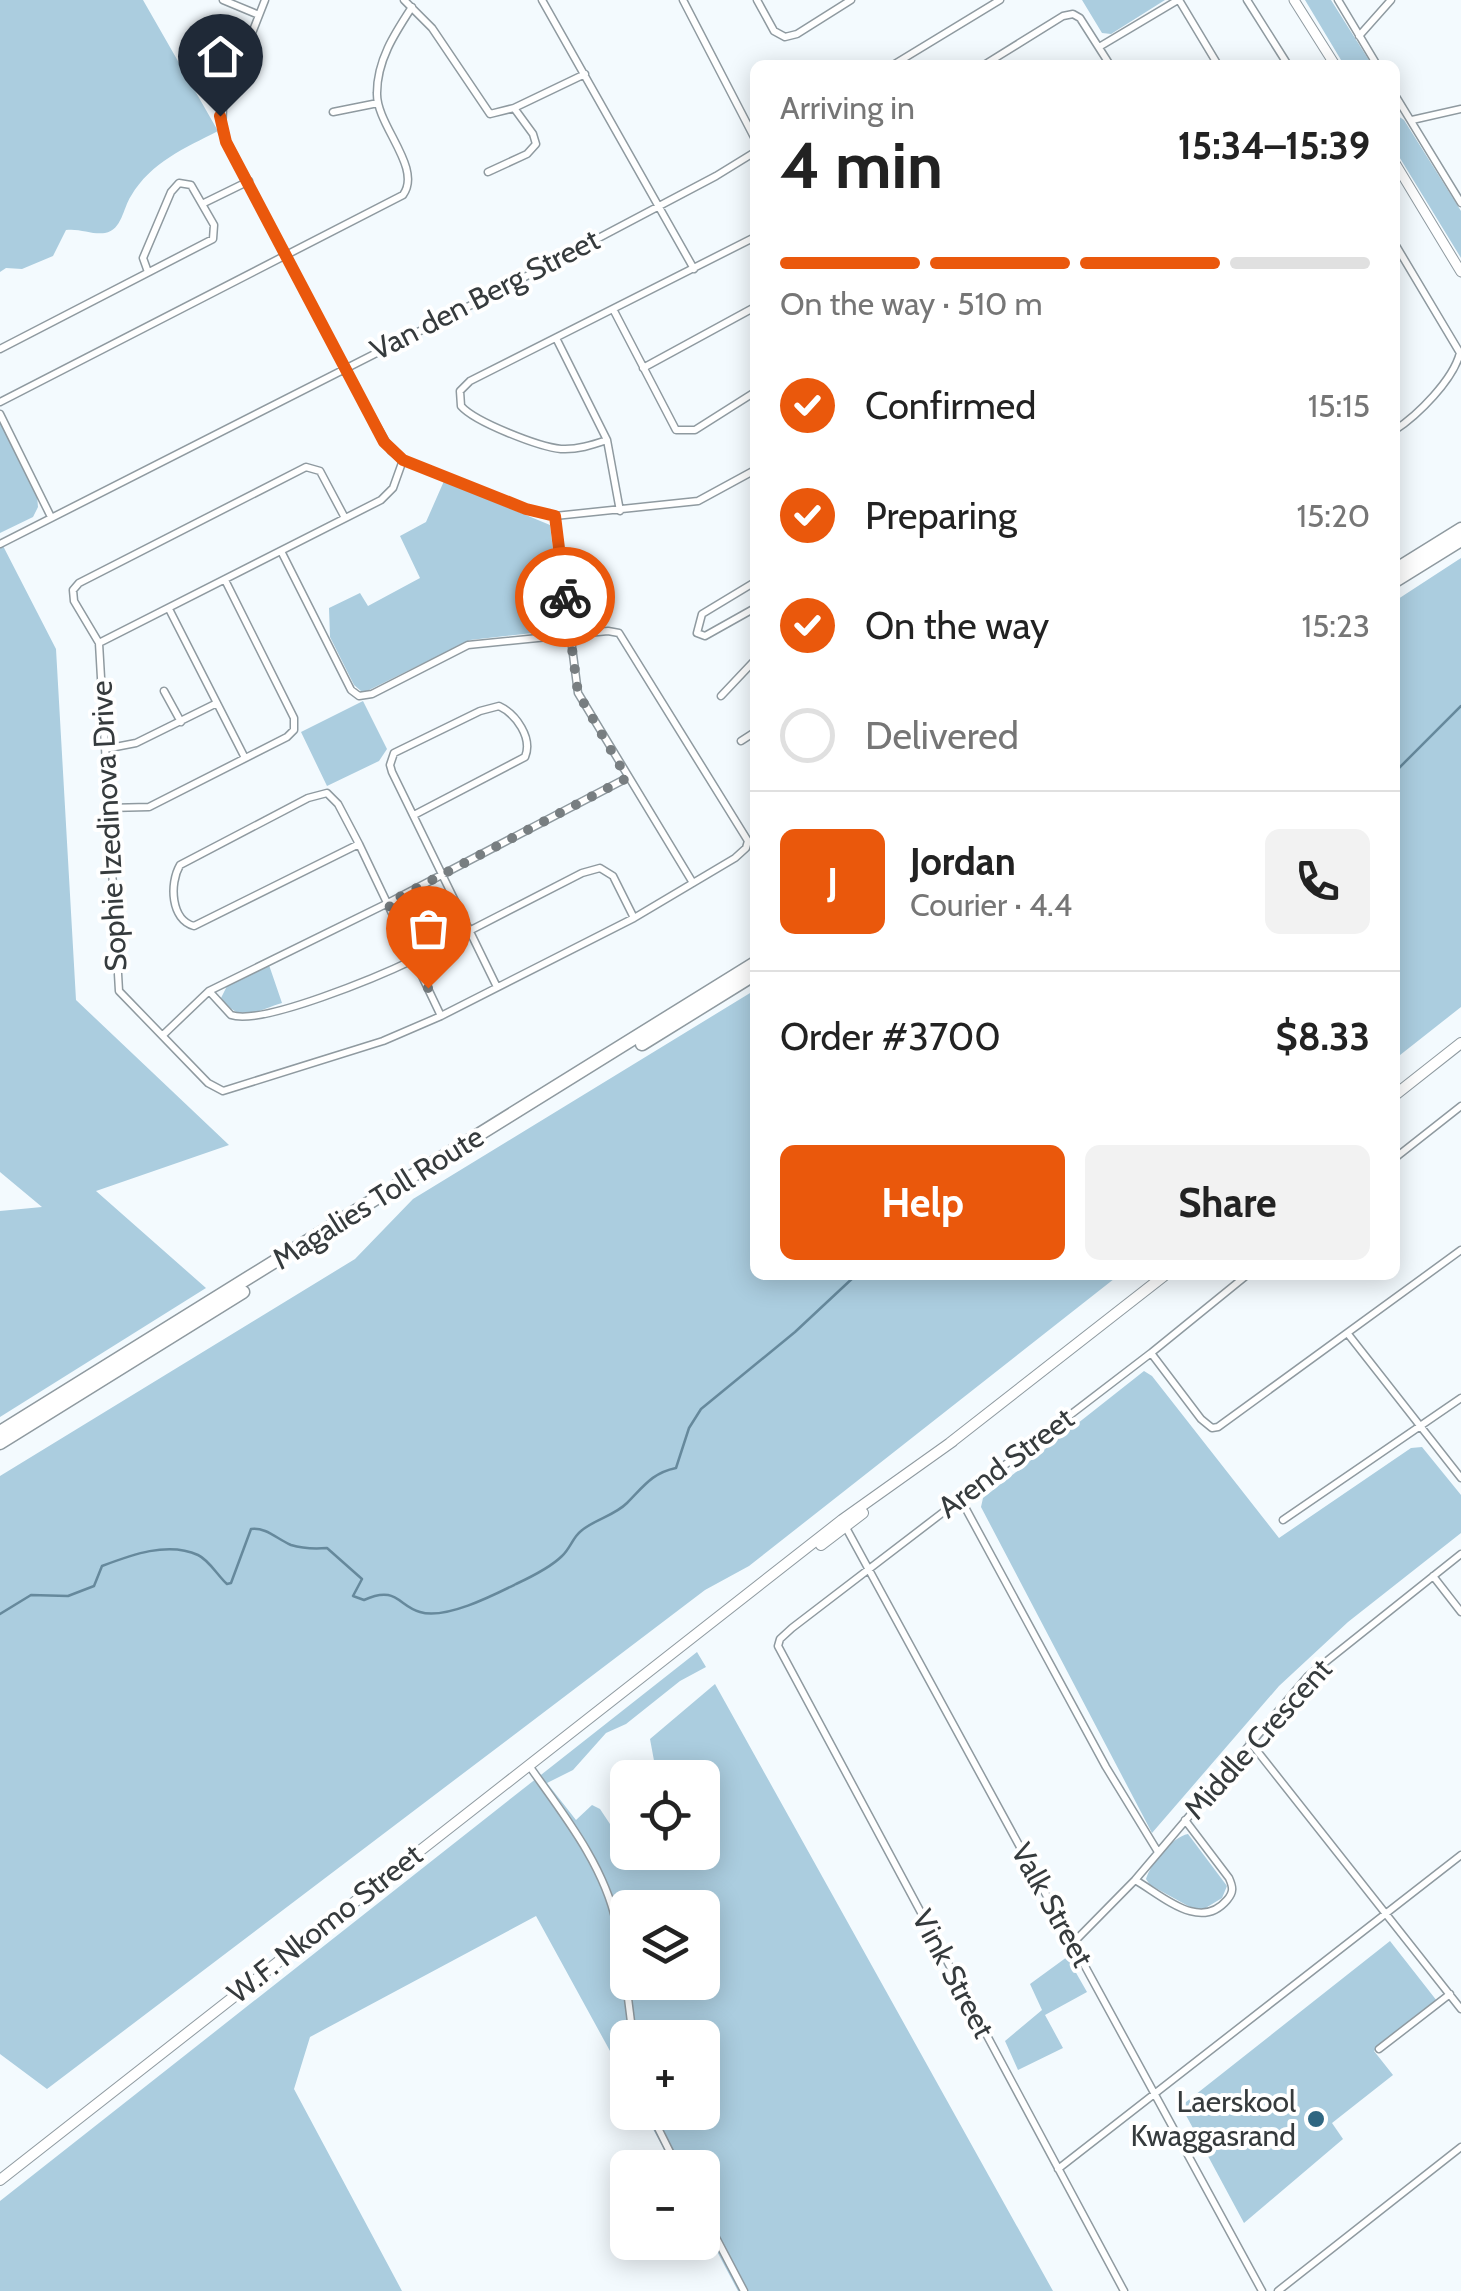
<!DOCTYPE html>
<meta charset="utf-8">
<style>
:root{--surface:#fff;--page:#f2f2f2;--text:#222;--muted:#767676;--line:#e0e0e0;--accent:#ea580c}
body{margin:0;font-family:Cabin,sans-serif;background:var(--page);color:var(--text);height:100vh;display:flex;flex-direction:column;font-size:38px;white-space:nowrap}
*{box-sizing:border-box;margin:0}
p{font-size:32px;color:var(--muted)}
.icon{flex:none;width:55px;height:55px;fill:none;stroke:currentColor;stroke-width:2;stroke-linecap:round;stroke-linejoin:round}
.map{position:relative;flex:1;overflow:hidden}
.details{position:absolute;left:750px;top:60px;width:650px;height:1220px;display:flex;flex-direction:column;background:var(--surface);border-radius:15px;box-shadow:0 5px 25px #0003}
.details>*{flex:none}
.controls{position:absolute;left:610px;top:1760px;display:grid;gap:20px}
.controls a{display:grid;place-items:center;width:110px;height:110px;border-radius:15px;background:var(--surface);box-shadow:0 5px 25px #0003;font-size:50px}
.pin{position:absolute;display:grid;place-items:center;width:85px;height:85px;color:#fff;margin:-102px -42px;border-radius:50% 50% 50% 0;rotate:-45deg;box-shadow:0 0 10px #0007}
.pin .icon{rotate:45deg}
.courier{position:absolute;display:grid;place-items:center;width:100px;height:100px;margin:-50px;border:8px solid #ea580c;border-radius:50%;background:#fff;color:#222;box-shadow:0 2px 12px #0007}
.headline em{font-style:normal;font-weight:800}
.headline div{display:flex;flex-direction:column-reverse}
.headline{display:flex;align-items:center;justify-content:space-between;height:170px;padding:0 30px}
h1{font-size:65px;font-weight:800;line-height:75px}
.bar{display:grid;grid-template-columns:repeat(4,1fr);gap:15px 10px;align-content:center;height:120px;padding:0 30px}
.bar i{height:12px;border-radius:8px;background:var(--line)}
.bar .selected{background:var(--accent)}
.bar p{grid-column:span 4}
.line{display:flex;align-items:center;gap:25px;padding:0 30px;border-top:2px solid var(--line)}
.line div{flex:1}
.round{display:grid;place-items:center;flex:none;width:105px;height:105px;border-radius:15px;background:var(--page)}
ol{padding:0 30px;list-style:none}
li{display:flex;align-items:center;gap:30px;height:110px}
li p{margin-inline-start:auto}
li .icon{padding:10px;border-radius:50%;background:var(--accent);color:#fff;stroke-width:4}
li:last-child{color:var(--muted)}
li i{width:55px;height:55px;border:5px solid var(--line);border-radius:50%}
.primary-button{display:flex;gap:20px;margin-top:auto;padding:20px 30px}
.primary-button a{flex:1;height:115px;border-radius:15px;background:var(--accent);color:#fff;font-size:40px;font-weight:800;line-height:115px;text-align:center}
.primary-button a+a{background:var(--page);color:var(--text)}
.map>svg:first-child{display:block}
.green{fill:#abcddf;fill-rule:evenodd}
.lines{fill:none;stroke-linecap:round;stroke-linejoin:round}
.stream{stroke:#66899c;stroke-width:2.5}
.minor-casing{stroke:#8f9aa0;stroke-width:9}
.tertiary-casing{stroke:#8f9aa0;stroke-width:11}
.secondary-casing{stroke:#8f9aa0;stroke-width:12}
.motorway-casing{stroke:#8f9aa0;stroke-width:15}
.minor{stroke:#fff;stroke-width:6}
.tertiary{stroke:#fff;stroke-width:9}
.secondary{stroke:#fff;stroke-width:10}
.motorway{stroke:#fff;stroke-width:12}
.done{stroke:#787e81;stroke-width:10;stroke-dasharray:0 18}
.route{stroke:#ea580c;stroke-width:12}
.poi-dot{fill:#2f6681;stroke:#fff;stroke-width:4}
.labels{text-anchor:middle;stroke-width:8;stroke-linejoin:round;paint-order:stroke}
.street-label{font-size:30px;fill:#363b3d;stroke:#fff}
.poi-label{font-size:30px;fill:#363b3d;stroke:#fff;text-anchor:end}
</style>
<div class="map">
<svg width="1461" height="2291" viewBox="0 0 1461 2291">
<rect width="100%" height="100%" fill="#f3fafe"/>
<path class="green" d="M0,0H143L218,131C185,148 151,162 131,196C123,208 122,230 105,233C93,235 79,228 66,230L53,256L22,269L6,268L0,272Z
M1082,0H1165L1111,34L1102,33Z
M1305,0H1331L1372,65H1344Z
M1395,114L1404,120L1461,211V258L1395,150Z
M0,422L37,495L38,507L33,517L0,533Z
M444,481L550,525L562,624L551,631L470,640L367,691H361L354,685L330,637L329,608L360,593L368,606L420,578L400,536L426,522Z
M0,540L56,649L76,1000L229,1145L96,1191L206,1288L0,1417V1211L42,1207L0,1172Z
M1461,558V1007L1395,1059V601Z
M363,701L387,749L379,761L327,786L301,732Z
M269,965L282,1003C255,1011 241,1025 221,998L227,986Z
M755,990V1275H1119L749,1566L705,1590L47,2089L0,2054V1476L355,1259L413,1199Z
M1144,1371L1152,1376L1279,1538L1411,1448L1422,1447L1461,1495V1533L1348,1622L1279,1686L1152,1833L981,1507L983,1498Z
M697,1652L706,1667L680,1681L626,1724L606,1733L573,1770L547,1783L576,1820L592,1805L600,1809L610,1824L627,1812L628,1852H702V1778L645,1777L655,1766L650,1739L715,1684L1053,2291H738L703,2225L702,2168L674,2167L644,2113L702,2112V2038H628L627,2082L536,1916L310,2037L294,2089L402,2291H0V2201ZM628,1908H702V1982H628Z
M1188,1834L1227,1886L1222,1898L1199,1912L1150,1885L1146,1879C1151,1863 1172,1837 1188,1834Z
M1390,1941L1437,2001L1374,2051L1393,2075L1332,2123L1343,2139L1244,2223L1181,2106Z
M1067,1957L1087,1992L1045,2015L1063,2048L1018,2070L1005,2041L1042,2010L1030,1984Z"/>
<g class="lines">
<path class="stream" d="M1395,772L1461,706
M0,1614L31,1595L68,1596L94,1586L102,1566C131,1555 168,1541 198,1555C209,1560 218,1576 227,1584L231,1583L251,1529C266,1527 277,1539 291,1545C304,1549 314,1549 327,1548L362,1579L353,1596L364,1600C397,1585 398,1606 420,1612C445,1620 494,1595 516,1584C531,1577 551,1567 562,1556C570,1549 573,1537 581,1531C595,1519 614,1516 627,1503C644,1486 652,1473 676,1468L689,1428L701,1409L795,1332L856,1275"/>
<g class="minor-casing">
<path id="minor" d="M223,0L259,15
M265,0L223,107L222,132L344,368L391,451L403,460L526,509L555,516L698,501L755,470
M404,0L432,28L490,114L514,108L585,74
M542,0L694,269
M683,0L755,139
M757,0L774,31L785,37L797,34L851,0
M1179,0L1218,65
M1247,0L1288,65
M1338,0L1377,65
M1359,36L1391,0
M1099,47L1178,0
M893,65L1000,0
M984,65L1063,16L1073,14L1080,18L1110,65
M1395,95L1461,203
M333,112L378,103
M1412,120L1461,109
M488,172L527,154L536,144L533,134L514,108
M204,203L249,181
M1395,244L1460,353C1453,380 1418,415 1395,430
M613,309L676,430H695L755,392
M556,338L607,440L620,511
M0,349L213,239L214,225L191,185L179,183L171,192L143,258L148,272
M643,368L755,307
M0,402L403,195C423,168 376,125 377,93C377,60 395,33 412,7
M0,414L51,517
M607,440C592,445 577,450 561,449C539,447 475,422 461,406L460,391L470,381L755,237
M555,516L578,693L693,883
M0,544L485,298L716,176L755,152
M281,551L351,690L359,696L372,694L468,645L608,631L619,633L748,841L746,848L735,858L634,918L441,1016L383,1041L223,1091L208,1083L119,991L99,643L74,601L73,590L79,583L306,467L320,471L345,518
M755,582L702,614L697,633L705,636L755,608
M169,609L245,758
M99,643L381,500L393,488L403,460
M164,691L181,722
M721,696L755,660
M741,741L755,732
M105,749L136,743L217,703
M108,808L149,807L287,737L294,730V718L225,580
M414,815L525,757C533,738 516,714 499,706L480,711L394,753L390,765L392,772L497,987
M359,844L194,926C171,920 169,884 180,865L308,798L327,793L338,804L359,844L441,1016
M471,930L582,873L600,868L613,876L634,918
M209,991L231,1015C262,1026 382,975 415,959
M163,1035L209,991L388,903L627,778
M1395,1158L1461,1106
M1348,1334L1461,1478
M1151,1353L1201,1419L1212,1428L1218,1427L1461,1250
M960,1498L1106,1767L1158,1852
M1283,1520L1461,1398
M844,1524L1262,2291
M1433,1576L1461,1612
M1250,1742L1461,2009
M530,1767C563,1814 604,1865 616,1922C624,1960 628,1999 633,2038
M1135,1880C1163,1896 1200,1932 1227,1900C1234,1892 1233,1887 1229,1878L1185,1820
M1073,1943L1135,1880L1308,1676L1461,1554
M1379,2049L1450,1994
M650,2112L678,2168
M1058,2169L1461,1855
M702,2211L744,2291
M1124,2291L778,1646L780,1639L792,1628L1151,1353L1247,1275
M1278,2291L1461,2147"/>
</g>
<g class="tertiary-casing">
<path id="tertiary" d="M1294,0L1335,65
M1395,163L1461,272"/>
</g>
<g class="secondary-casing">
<path id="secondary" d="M1395,1095L1461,1043
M950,1443L1165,1275
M821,1545L863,1513
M0,2180L842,1520L953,1441"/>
</g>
<g class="motorway-casing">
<path id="motorway" d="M1395,570L1461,529
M1395,581L1461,540
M642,1044L755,974
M0,1432L755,963
M0,1443L243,1292"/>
</g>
<use href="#minor" class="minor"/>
<use href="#tertiary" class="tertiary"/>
<use href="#secondary" class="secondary"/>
<use href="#motorway" class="motorway"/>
</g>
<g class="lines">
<path class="done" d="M428,988L388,903L627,778L578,693L565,597"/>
<path class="route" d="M220,116L226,142L384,442L403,460L526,509L555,516L565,597"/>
</g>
<circle class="poi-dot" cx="1316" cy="2119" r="10"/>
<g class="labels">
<g class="street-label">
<text transform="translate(485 295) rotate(-27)" y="10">Van den Berg Street</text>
<text transform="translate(109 826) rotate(-93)" y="10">Sophie Izedinova Drive</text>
<text transform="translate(378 1198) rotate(-32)" y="10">Magalies Toll Route</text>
<text transform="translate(1006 1463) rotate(-37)" y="10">Arend Street</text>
<text transform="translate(1258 1739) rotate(-48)" y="10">Middle Crescent</text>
<text transform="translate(1052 1905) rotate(61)" y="10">Valk Street</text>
<text transform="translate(325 1924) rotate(-38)" y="10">W.F. Nkomo Street</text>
<text transform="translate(953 1974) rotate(62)" y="10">Vink Street</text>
</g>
<g class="poi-label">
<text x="1296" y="2112">Laerskool<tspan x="1296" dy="34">Kwaggasrand</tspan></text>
</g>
</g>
</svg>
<div class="controls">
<a><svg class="icon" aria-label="locate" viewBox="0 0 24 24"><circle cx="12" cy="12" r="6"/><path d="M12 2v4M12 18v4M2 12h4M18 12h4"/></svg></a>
<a><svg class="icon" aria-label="layers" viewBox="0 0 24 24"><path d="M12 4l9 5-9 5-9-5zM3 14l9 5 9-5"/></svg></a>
<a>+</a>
<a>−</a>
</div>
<div class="pin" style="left:428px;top:988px;background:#ea580c"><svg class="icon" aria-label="bag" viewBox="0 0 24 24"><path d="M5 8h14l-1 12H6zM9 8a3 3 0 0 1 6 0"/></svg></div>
<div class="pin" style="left:220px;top:116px;background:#1f2937"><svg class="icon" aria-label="home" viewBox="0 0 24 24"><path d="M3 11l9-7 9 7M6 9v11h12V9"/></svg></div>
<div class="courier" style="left:565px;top:597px"><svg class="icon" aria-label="bike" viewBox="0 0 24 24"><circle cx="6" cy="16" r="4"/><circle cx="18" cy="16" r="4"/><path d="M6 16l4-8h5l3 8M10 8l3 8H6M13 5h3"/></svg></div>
<section class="details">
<div class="headline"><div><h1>4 min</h1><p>Arriving in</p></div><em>15:34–15:39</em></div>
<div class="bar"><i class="selected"></i><i class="selected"></i><i class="selected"></i><i></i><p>On the way · 510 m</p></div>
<ol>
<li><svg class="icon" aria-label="check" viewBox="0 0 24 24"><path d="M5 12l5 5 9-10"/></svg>Confirmed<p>15:15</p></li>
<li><svg class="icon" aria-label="check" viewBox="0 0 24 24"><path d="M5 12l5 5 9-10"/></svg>Preparing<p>15:20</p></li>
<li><svg class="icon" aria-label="check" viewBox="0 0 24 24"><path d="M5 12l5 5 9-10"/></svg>On the way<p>15:23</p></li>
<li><i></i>Delivered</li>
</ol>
<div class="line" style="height:180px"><b class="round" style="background:var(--accent);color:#fff">J</b><div><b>Jordan</b><p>Courier · 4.4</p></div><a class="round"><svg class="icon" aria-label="phone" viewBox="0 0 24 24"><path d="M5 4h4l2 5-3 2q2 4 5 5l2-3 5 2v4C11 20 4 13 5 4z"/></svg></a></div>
<div class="line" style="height:130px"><div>Order #3700</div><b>$8.33</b></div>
<div class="primary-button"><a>Help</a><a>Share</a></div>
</section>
</div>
